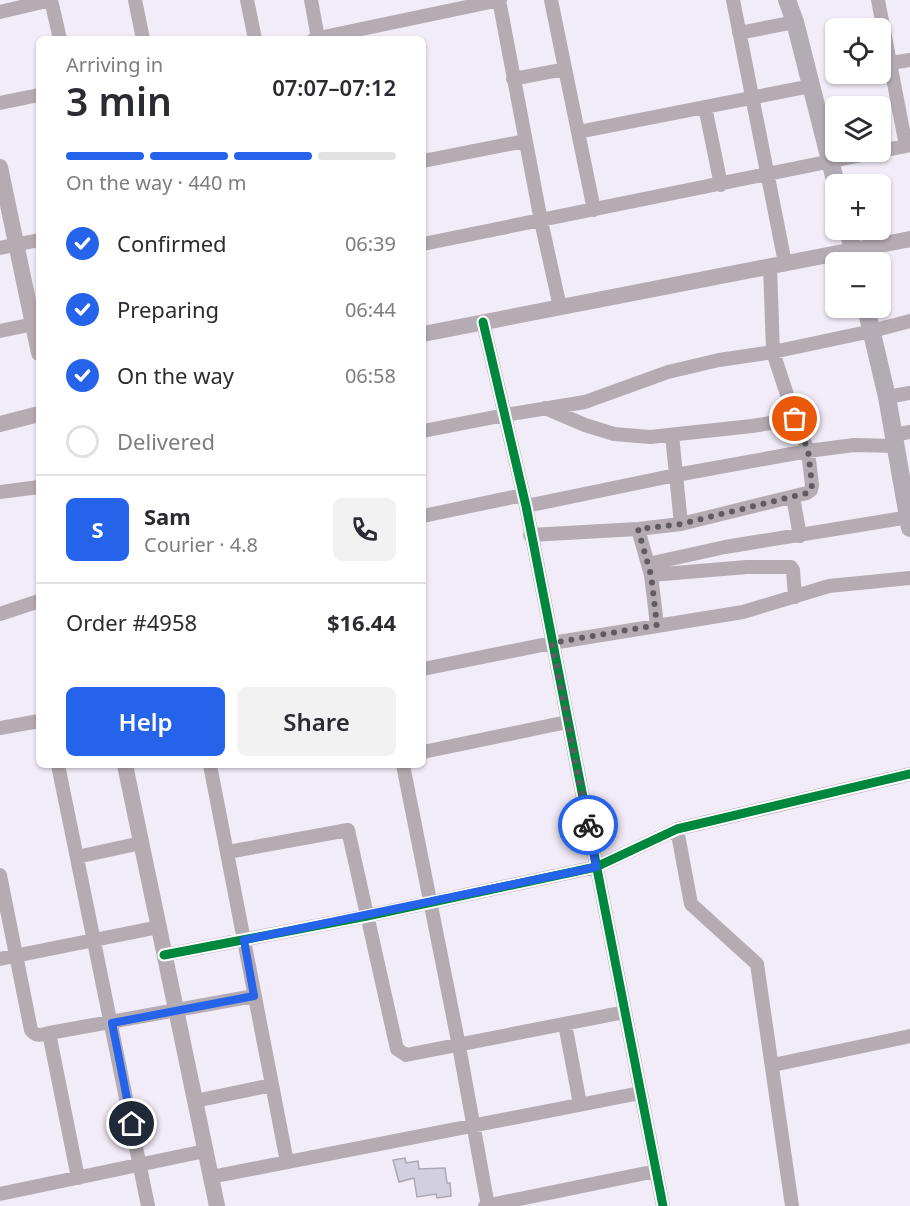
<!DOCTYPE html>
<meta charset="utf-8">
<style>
:root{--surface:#fff;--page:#f2f2f3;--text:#2b2b33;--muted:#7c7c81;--line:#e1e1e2;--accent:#2563eb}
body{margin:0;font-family:"Noto Sans",sans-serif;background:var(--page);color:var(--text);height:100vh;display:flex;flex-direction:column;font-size:22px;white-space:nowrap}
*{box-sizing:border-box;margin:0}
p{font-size:20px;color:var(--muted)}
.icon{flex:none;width:33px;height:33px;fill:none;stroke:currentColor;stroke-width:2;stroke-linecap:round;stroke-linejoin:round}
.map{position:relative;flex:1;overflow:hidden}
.drawer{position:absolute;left:36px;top:36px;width:390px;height:732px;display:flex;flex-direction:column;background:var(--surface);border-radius:9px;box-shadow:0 2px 4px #0004}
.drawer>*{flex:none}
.controls{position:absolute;left:825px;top:18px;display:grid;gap:12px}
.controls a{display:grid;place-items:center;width:66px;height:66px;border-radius:9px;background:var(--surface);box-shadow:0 2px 4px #0004;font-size:30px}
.pin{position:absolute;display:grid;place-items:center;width:51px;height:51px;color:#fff;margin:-26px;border:3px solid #fff;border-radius:50%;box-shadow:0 2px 6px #0007}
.courier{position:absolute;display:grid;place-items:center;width:60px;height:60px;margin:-30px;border:4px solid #2563eb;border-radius:50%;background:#fff;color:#222;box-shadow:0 2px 8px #0007}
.summary em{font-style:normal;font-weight:600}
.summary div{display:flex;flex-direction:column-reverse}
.summary{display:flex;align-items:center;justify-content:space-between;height:102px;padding:0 30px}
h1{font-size:39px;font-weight:600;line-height:45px}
.bar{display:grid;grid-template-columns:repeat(4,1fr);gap:9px 6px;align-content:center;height:72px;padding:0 30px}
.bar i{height:8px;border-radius:4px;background:var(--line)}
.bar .on{background:var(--accent)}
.bar p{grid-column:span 4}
.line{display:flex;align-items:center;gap:15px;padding:0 30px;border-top:2px solid var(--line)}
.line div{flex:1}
.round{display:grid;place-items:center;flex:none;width:63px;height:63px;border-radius:9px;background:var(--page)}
ol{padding:0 30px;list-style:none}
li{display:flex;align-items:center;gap:18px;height:66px}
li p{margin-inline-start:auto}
li .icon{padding:6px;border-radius:50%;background:var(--accent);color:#fff;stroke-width:4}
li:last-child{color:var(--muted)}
li i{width:33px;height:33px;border:3px solid var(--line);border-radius:50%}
.primary-button{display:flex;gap:12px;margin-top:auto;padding:12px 30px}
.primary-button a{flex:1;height:69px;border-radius:9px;background:var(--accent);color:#fff;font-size:24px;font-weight:600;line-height:69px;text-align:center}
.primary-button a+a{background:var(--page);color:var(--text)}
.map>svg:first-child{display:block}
.building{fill:#d2d0df;stroke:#aaa8b2;stroke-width:1.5}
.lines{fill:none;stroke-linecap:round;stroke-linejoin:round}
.minor{stroke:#b5acb3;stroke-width:14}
.tertiary{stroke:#b5acb3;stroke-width:16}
.secondary{stroke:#b4acb4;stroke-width:18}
.cycleway-casing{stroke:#fff;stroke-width:13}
.cycleway{stroke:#00873e;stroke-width:9}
.done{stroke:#5f5a63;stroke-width:6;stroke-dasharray:0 10.8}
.route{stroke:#2563eb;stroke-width:8}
</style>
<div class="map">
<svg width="910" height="1206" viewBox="0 0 910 1206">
<rect width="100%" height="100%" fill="#f2ecf8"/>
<path class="building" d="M405,1158L406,1163L418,1161L419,1169L445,1168L447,1183H450L451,1196L437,1198L436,1194L417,1197L414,1178L399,1182L393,1160Z"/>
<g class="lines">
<path class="minor" d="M51,0L60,39
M135,0L143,39
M247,0L255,39
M311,0L318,38
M499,0L541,221L560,307
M551,0L594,210
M733,0L785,263
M878,0L906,146
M0,12L51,0
M739,33L795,22
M314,39L500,0
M891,63L910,60
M513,79L565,69
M0,103L39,95
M705,107L721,185
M578,132L811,86
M423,161L525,141
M423,244L910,145
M0,248L39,240
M483,322L526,506L663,1206
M0,331L39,323
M887,397L910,393
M545,408L585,425L614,434L650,437L752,426L795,419
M423,431L505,415L585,402L668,372L719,360L773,352L872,331L910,321
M672,435L681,524
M894,435L910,432
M0,492L39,487
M793,497L800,536
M526,506L676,475L808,451L854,445L895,446
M423,516L523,495
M638,529L651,575L657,625
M530,535L638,529L681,524L807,493L811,490L812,485L808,451L795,419L773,352L770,266
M648,564L725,547L910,517
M651,575L747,567H791L793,570L795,597
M0,614L39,601
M423,669L552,643L743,612L829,586L910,578
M0,728L39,721
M423,752L567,722
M58,765L148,1206
M210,765L287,1162
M403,765L459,1046L488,1206
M677,829L691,904L757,964L792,1206
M228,852L348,830L397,1049L406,1055L625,1012
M77,857L141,843
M0,875L31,1030C36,1037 41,1035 49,1033L254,996
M164,955L367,916L596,867L677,829L910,774
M0,959L159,927
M565,1024L580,1104
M49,1033L78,1178
M773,1065L910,1036
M195,1101L272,1085
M211,1177L640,1093
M0,1194L205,1151
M485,1206L656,1171"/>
<path class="tertiary" d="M0,167L39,353
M423,334L910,239
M0,424L39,414
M125,765L217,1206"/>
<path class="secondary" d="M787,0L795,22L836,184
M848,230L856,262
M866,308L887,397L910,528"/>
<g class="cycleway-casing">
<path id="cycleway" d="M483,322L526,506L663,1206
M164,955L367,916L596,867L677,829L910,774"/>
</g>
<use href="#cycleway" class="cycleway"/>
</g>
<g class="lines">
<path class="done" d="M588,825L552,643L657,625L651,575L638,529L681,524L807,493L811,490L812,485L808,450L795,419"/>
<path class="route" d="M132,1124L112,1023L254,996L244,940L596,867L588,825"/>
</g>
</svg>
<div class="controls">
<a><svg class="icon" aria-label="locate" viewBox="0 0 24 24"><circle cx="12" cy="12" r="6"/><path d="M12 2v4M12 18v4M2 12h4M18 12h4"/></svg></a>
<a><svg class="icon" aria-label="layers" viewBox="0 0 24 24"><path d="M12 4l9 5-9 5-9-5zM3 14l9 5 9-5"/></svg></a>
<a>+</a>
<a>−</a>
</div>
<div class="pin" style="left:795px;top:419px;background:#ea580c"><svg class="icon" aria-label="bag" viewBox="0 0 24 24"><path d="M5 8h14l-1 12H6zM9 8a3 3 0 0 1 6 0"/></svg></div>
<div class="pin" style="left:132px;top:1124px;background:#1f2937"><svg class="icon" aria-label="home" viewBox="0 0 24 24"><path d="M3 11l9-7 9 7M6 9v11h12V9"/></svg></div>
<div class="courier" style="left:588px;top:825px"><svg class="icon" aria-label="bike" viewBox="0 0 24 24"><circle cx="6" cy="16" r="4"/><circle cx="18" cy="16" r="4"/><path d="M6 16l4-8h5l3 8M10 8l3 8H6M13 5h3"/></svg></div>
<section class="drawer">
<div class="summary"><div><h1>3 min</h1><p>Arriving in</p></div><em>07:07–07:12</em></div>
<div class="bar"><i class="on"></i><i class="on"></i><i class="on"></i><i></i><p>On the way · 440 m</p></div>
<ol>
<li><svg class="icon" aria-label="check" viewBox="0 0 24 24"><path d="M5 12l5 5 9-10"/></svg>Confirmed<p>06:39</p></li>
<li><svg class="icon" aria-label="check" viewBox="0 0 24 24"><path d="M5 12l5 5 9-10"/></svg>Preparing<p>06:44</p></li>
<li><svg class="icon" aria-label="check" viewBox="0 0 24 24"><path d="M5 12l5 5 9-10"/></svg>On the way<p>06:58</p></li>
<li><i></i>Delivered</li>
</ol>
<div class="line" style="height:108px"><b class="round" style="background:var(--accent);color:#fff">S</b><div><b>Sam</b><p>Courier · 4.8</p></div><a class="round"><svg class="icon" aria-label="phone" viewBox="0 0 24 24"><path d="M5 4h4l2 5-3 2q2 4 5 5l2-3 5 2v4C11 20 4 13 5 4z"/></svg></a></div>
<div class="line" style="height:78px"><div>Order #4958</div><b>$16.44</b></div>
<div class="primary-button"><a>Help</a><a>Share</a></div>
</section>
</div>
